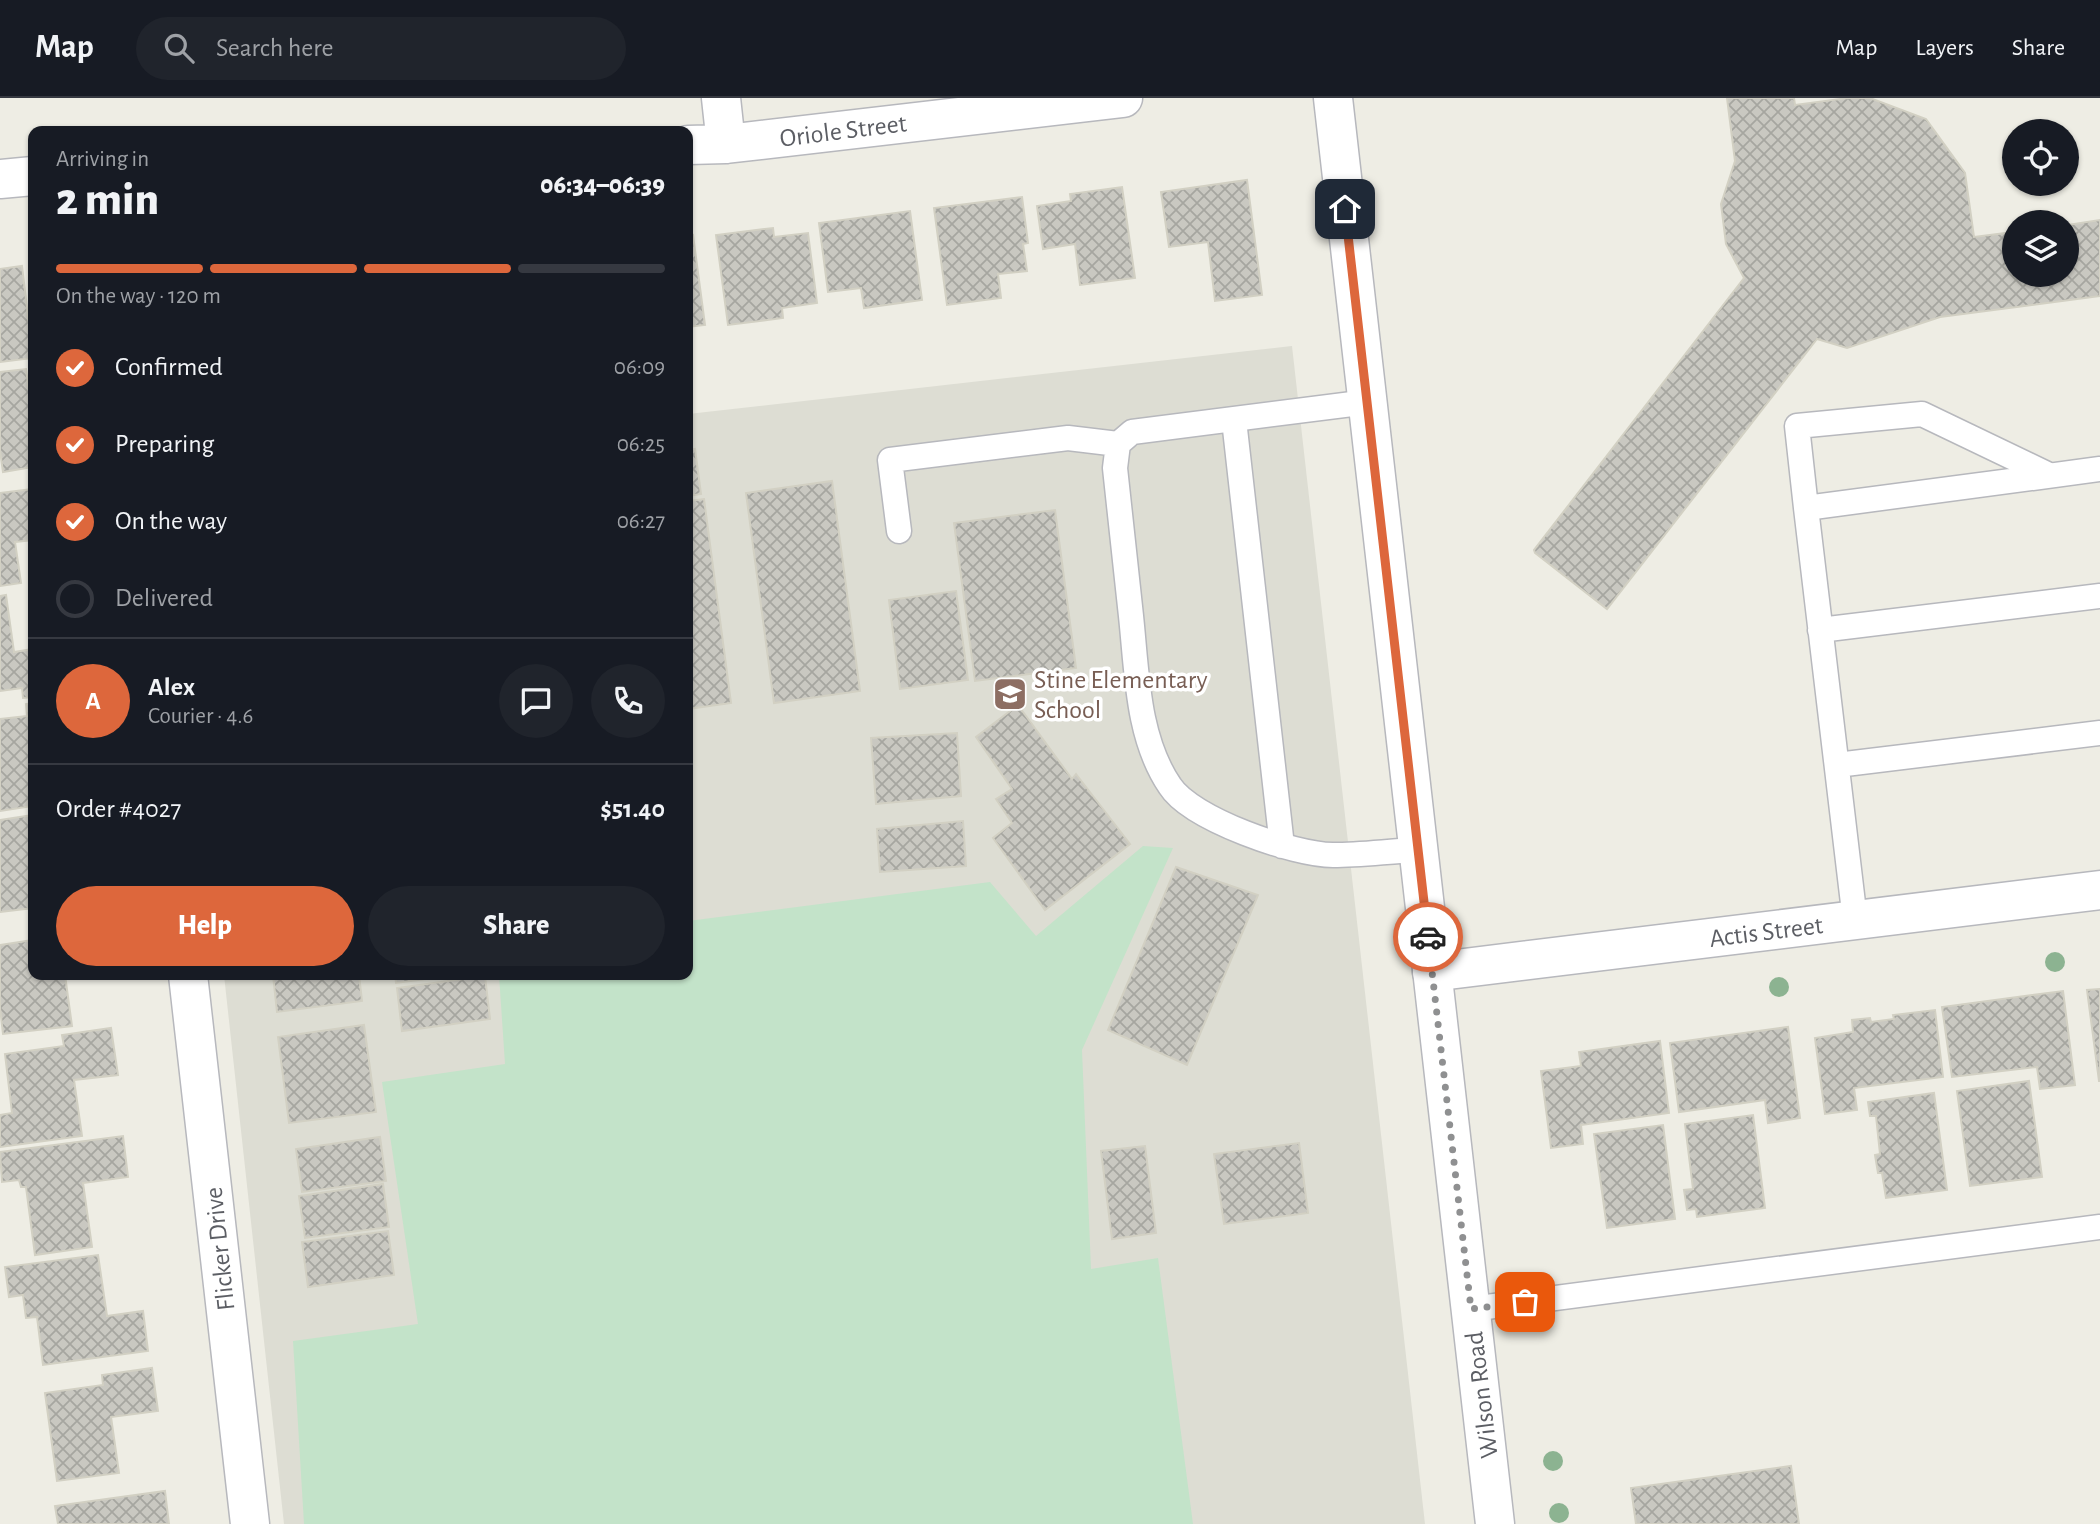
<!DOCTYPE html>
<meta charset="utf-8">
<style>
:root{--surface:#171b24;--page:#20242c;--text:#f1f3f6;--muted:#9ea1a6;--line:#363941;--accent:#dd673c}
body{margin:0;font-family:"Alegreya Sans",sans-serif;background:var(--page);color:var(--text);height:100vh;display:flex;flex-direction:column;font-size:26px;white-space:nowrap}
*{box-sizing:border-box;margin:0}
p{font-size:23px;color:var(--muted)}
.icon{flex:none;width:38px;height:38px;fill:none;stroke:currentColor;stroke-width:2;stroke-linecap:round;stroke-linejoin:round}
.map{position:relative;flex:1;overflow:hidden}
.details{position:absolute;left:28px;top:28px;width:665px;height:854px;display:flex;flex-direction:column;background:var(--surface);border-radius:14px;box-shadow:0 2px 5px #0004}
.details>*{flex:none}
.buttons{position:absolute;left:2002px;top:21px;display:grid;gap:14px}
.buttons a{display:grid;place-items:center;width:77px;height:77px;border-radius:50%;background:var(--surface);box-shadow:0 2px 5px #0004;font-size:35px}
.pin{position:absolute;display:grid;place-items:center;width:60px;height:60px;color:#fff;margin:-30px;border-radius:14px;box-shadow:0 4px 10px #0006}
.courier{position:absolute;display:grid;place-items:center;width:70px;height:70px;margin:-35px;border:5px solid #dd673c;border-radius:50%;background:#fff;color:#222;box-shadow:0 2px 9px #0007}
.overview em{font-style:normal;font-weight:800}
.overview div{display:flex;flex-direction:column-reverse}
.overview{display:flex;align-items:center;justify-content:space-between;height:119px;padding:0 28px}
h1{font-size:46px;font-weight:800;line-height:52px}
.bar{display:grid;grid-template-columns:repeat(4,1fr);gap:10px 7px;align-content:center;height:84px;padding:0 28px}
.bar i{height:9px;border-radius:5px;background:var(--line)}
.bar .active{background:var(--accent)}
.bar p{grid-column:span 4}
.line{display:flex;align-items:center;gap:18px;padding:0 28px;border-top:2px solid var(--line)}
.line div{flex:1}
.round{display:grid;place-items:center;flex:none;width:74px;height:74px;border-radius:37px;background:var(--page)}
ol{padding:0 28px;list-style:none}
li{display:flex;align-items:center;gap:21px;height:77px}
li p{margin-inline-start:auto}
li .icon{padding:7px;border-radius:50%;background:var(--accent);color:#fff;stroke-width:4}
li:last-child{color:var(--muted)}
li i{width:38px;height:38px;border:4px solid var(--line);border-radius:50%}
.primary-button{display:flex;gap:14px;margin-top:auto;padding:14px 28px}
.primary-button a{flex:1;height:80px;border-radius:42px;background:var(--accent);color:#fff;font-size:28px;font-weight:800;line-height:80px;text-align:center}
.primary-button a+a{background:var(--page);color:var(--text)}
header{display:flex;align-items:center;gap:42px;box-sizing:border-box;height:98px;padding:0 35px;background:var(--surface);border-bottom:2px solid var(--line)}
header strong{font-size:33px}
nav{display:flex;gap:38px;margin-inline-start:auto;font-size:24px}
.search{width:490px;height:63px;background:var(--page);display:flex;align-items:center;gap:18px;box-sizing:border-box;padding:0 24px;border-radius:38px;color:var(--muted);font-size:26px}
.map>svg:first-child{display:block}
.education{fill:#ddddd3}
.garden{fill:#c3e3c9}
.building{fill:url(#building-cross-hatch);stroke:#d2d0c3;stroke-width:2}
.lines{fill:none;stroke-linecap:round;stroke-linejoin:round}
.service-casing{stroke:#b7b8bd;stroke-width:27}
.minor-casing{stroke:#b7b8bd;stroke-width:41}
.tertiary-casing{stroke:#b7b8bd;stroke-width:41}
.service{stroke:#fff;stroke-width:24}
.minor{stroke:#fff;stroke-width:38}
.tertiary{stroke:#fff;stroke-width:38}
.tree{fill:#8cb391}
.done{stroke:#8f9091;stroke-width:7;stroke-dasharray:0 12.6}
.route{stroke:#dd673c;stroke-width:9}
.labels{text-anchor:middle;stroke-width:7;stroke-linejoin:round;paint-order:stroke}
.street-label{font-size:26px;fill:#5c5e64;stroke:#fff}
.education-label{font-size:26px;fill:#785e54;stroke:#fff;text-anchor:start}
</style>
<header>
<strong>Map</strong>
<div class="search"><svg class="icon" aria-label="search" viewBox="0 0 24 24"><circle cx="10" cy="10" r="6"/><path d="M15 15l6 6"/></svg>Search here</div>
<nav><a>Map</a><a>Layers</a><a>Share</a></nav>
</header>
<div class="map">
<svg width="2100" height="1426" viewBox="0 0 2100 1426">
<defs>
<pattern id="building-cross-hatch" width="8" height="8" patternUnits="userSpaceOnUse" patternTransform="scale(1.75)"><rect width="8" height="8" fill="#c9c8c1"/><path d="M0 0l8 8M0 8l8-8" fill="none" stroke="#a6a6a0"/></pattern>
</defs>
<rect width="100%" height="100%" fill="#eeede4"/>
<path class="education" d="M1292,248L1425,1426H284L224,877H688V316Z"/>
<path class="garden" d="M1143,748L1173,750L1082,952L1091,1171L1158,1160L1193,1426H304L293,1243L418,1226L382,984L505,966L499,877H688V823L990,784L1036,838Z"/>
<path class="building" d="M1727,0H1794L1795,7L1848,0H1870L1926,21L1965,75L1974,139L2014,134V177H2067V127L2100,122V198L1940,219L1847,250L1817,241L1607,511L1535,455L1534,452L1744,180L1726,146L1721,106L1735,63Z
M1247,82L1262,197L1215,203L1208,144L1169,149L1161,94Z
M1122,89L1135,180L1080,187L1075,146L1043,151L1037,108L1071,103L1070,96Z
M1022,99L1028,145L1023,146L1027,173L998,176L1001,200L947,207L934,110Z
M910,113L922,202L864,210L861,190L828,194L819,125Z
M773,130L774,139L808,135L817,205L782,210L783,220L728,227L716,137Z
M693,137L705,227L688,229V138Z
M22,168L33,260L0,264V171Z
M26,271L33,323V369L3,374L0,353V274Z
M695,351L701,396L688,398V352Z
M832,383L860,593L774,605L746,395Z
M33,391V442L15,444L21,485L0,488V395Z
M704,401L731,605L688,611V403Z
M1055,412L1076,570L975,583L954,425Z
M956,493L968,582L900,591L889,502Z
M6,497L14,554L33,551V599L23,600L22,590L0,593V498Z
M33,605V708L0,713V621L27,618L26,606Z
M1018,607L1072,681L1076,676L1130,746L1045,812L993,740L1012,725L996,701L1012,691L976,639Z
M957,635L961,698L876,706L871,640Z
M33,717V810L0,814V722Z
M963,723L966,768L880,774L877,731Z
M1176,769L1258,797L1187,967L1108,932Z
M33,842V877H65L72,928L3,936L0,910V847Z
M273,877H359L362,903L277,914Z
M395,877H456L396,885Z
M485,878L490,921L402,933L397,890Z
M2100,891V983H2099L2087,892Z
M2063,893L2075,987L2040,991L2037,969L1952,979L1942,909Z
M1935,912L1943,979L1854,990L1857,1012L1825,1016L1815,940L1853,934L1852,922L1870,920L1871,924L1894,921L1893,917Z
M364,927L376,1014L289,1025L278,939Z
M1788,929L1800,1020L1768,1025L1765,1002L1679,1014L1670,945Z
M111,930L118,977L74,982L82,1038L0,1049V1017L12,1015L5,956L64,948L62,937Z
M1660,943L1669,1015L1581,1027L1583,1046L1551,1050L1541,973L1581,968L1579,954Z
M2029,983L2042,1079L1970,1088L1957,993Z
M1934,995L1947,1092L1886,1100L1882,1075H1878L1875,1057L1880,1056L1876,1018H1870L1868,1004Z
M1753,1017L1765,1110L1697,1119L1696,1111L1687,1112L1684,1092L1693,1091L1685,1026Z
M1663,1027L1675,1121L1607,1130L1594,1036Z
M123,1038L128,1079L83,1085L92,1149L35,1157L26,1089H21L19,1082L2,1084L0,1054Z
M380,1039L386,1083L302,1094L296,1051Z
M1299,1045L1308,1115L1224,1126L1214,1056Z
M1145,1048L1156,1135L1112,1141L1101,1053Z
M383,1086L389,1129L305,1140L299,1098Z
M388,1133L394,1177L308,1189L302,1144Z
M98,1157L107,1218L143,1213L148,1253L43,1267L37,1219L26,1220L23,1197L9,1199L5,1169Z
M152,1270L158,1313L111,1319L119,1375L57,1383L45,1295L103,1287L102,1277Z
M1791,1368L1799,1426H1636L1631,1390Z
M165,1393L169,1426H58L55,1408Z"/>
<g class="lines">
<g class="service-casing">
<path id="service" d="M1368,304L1132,334L1118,346L1115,370C1120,419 1126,469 1131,518C1137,574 1137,640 1170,688C1191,721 1294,757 1333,757C1362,757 1390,753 1418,752
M1234,322L1282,748
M1806,410L1797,328L1922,316L2049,377
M899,433L890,362L1068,340L1118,346
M1820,532L2100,498
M1837,667L2100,635
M1855,822L1806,410L2100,371
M1471,1211L2100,1129"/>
</g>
<g class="minor-casing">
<path id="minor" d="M721,0L726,46
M688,47L726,46L1123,0
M0,81L33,78
M1432,874L2100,792
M188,877L250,1426"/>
</g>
<g class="tertiary-casing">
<path id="tertiary" d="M1333,0L1495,1426"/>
</g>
<use href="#service" class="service"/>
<use href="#minor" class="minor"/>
<use href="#tertiary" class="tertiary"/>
</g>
<g class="tree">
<circle cx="2055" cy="864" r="10"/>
<circle cx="1779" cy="889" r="10"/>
<circle cx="1553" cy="1363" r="10"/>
<circle cx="1559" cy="1415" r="10"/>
</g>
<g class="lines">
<path class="done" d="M1428,839L1471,1211L1525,1204"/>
<path class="route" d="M1345,111L1428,839"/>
</g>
<defs>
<g id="school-square" transform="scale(1.75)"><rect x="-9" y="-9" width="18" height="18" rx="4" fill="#8d6e63" stroke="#fff"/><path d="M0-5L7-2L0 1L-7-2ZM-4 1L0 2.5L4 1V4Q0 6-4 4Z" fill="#fff"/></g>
</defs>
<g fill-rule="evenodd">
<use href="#school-square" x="1010" y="596"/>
</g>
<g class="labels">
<g class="street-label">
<text transform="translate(843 32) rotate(-7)" y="9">Oriole Street</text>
<text transform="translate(1766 833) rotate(-7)" y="9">Actis Street</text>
<text transform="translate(219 1151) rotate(-96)" y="9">Flicker Drive</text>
<text transform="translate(1481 1297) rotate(-97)" y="9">Wilson Road</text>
</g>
<g class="education-label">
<text x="1034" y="590">Stine Elementary<tspan x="1034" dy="30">School</tspan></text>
</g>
</g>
</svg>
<div class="buttons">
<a><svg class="icon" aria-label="locate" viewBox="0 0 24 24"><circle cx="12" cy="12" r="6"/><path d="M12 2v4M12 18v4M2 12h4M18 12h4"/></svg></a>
<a><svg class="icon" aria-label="layers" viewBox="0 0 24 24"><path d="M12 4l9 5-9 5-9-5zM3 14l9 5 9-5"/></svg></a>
</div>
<div class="pin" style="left:1525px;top:1204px;background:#ea580c"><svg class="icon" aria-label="bag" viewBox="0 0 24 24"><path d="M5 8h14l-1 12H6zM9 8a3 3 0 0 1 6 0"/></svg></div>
<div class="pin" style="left:1345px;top:111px;background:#1f2937"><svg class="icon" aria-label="home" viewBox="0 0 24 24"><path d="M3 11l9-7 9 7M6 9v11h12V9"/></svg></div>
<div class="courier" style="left:1428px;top:839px"><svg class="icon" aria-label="car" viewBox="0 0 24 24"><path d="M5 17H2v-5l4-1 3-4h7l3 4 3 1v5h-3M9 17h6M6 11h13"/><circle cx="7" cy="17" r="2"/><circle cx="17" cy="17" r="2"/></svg></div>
<section class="details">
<div class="overview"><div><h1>2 min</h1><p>Arriving in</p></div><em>06:34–06:39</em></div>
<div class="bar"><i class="active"></i><i class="active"></i><i class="active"></i><i></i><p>On the way · 120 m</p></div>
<ol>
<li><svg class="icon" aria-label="check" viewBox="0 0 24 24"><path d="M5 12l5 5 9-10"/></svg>Confirmed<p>06:09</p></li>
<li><svg class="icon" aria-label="check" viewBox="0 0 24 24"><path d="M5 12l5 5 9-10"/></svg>Preparing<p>06:25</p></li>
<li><svg class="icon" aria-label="check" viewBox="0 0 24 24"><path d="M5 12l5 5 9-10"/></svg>On the way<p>06:27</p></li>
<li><i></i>Delivered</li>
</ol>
<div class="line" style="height:126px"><b class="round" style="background:var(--accent);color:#fff">A</b><div><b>Alex</b><p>Courier · 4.6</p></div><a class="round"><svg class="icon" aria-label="chat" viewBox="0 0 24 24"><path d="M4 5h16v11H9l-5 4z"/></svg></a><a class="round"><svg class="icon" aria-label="phone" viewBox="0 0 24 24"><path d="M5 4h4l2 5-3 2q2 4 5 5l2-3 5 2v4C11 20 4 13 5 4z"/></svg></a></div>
<div class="line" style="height:91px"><div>Order #4027</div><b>$51.40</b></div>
<div class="primary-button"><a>Help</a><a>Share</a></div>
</section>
</div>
